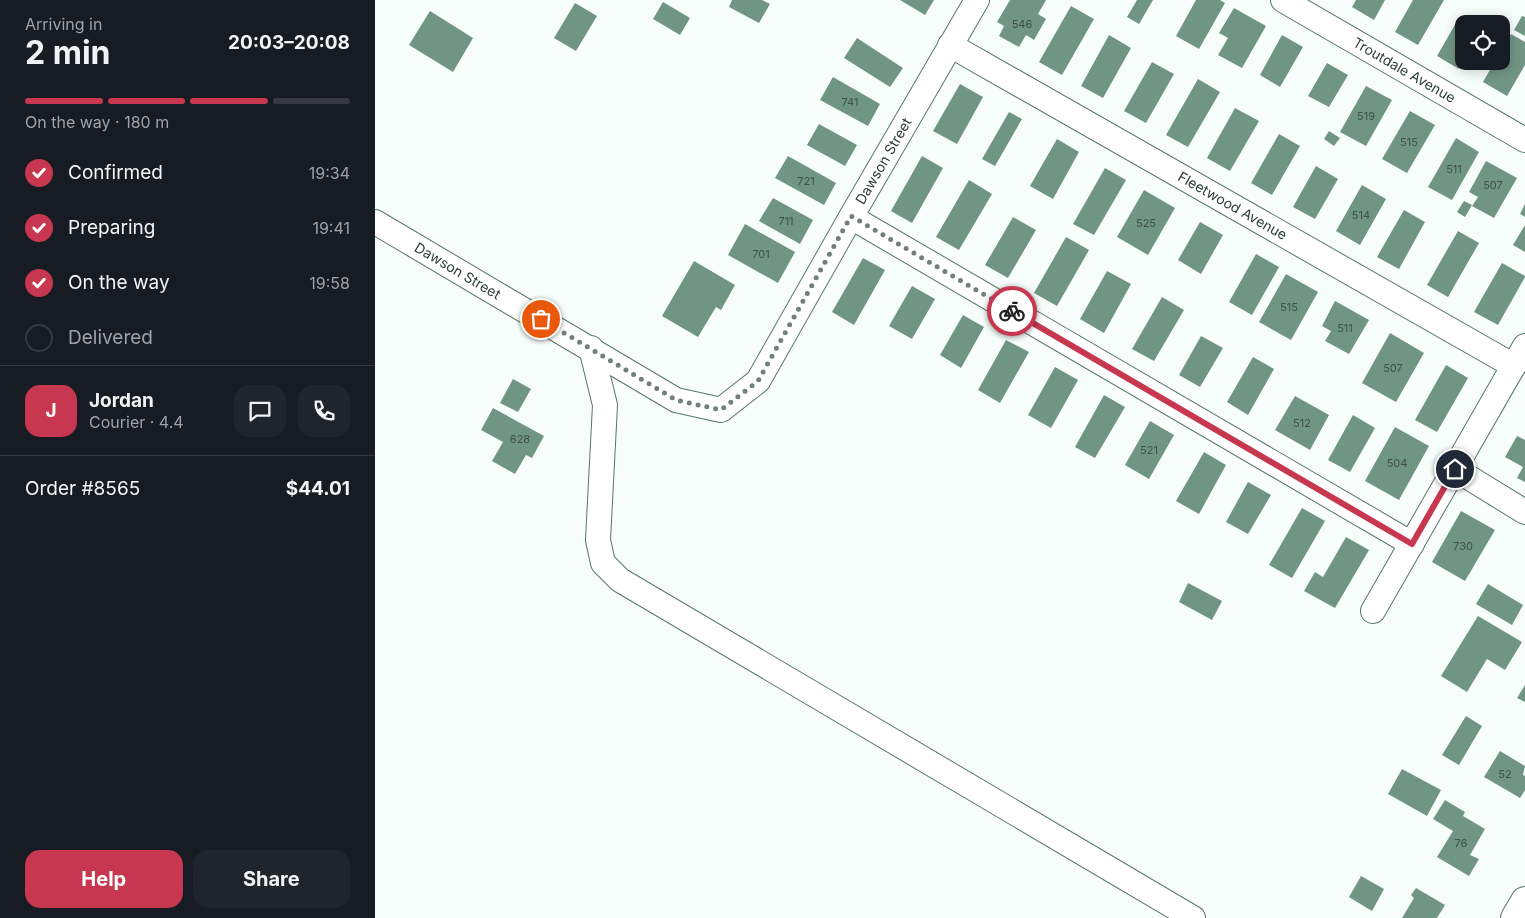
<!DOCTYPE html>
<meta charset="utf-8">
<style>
:root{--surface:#171b24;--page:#20242c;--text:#f1f3f6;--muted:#9ea1a6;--line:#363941;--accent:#c7374f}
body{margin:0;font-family:Inter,sans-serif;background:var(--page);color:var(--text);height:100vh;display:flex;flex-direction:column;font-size:19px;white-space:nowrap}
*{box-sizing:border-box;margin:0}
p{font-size:16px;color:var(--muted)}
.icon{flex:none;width:28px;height:28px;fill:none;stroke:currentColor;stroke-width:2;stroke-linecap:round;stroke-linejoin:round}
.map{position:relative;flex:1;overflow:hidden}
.panel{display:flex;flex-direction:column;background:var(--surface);width:375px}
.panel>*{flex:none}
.tools{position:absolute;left:1080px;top:15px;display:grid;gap:10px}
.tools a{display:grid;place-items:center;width:55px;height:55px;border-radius:10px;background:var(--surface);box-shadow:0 2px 12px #0003;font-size:25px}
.pin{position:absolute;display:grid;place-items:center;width:42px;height:42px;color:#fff;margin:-21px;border:2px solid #fff;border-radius:50%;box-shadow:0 1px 5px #0007}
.courier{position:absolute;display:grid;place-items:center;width:50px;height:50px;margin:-25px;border:4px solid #c7374f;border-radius:50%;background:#fff;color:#222;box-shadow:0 1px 6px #0007}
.summary em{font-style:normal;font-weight:700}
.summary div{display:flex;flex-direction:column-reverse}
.summary{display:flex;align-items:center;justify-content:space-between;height:85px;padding:0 25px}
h1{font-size:32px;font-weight:700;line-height:38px}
.bar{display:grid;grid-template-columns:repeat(4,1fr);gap:8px 5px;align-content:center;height:60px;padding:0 25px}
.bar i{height:6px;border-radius:4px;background:var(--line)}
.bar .active{background:var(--accent)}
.bar p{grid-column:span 4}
.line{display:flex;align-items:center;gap:12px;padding:0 25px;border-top:1px solid var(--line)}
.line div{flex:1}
.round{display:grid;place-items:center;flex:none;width:52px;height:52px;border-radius:15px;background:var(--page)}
ol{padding:0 25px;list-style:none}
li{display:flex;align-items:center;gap:15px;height:55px}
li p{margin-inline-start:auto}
li .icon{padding:5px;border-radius:50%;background:var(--accent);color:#fff;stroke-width:4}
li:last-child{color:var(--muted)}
li i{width:28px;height:28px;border:2px solid var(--line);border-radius:50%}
.cta{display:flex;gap:10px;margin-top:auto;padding:10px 25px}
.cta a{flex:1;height:58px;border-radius:15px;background:var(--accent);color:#fff;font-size:20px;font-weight:700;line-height:58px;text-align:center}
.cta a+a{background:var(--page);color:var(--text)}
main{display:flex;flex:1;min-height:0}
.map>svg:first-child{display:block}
.building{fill:#719585}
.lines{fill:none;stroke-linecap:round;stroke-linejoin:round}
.minor-casing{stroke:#557869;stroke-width:26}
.major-casing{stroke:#557869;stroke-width:30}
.minor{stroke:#fff;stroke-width:24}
.major{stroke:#fff;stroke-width:28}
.done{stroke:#73807a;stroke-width:5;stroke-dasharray:0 9}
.route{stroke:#c7374f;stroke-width:6}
.labels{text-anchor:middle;stroke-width:5;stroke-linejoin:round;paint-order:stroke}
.number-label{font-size:11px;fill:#3d5249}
.street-label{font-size:14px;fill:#2c3c35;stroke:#f6fdfa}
</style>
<main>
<section class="panel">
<div class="summary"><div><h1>2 min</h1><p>Arriving in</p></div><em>20:03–20:08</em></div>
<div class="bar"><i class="active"></i><i class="active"></i><i class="active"></i><i></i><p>On the way · 180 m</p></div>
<ol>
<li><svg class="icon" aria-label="check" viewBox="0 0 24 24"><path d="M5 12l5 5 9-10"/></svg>Confirmed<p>19:34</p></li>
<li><svg class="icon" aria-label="check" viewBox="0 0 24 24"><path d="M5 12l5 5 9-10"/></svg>Preparing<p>19:41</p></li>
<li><svg class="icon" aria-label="check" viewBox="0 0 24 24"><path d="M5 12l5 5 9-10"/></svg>On the way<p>19:58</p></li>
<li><i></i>Delivered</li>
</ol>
<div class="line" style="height:90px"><b class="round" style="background:var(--accent);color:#fff">J</b><div><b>Jordan</b><p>Courier · 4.4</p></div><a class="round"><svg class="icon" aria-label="chat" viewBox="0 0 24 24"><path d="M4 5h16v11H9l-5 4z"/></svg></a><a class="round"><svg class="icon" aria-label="phone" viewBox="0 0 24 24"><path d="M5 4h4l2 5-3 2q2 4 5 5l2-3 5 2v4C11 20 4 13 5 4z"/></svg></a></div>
<div class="line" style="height:65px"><div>Order #8565</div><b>$44.01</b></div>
<div class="cta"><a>Help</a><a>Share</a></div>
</section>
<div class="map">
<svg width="1150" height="918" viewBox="0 0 1150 918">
<rect width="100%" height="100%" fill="#f6fdfa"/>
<path class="building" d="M357,0H387L395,4L384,23L354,7Z
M525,0H559L550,15Z
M635,0H671L663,14L671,19L659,40L651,35L644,47L624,36L629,26L622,22Z
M762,0H778L764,24L752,17Z
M821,0H845L850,3L824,49L801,36Z
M981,0H1010L999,20L977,7Z
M1038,0H1069L1043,45L1020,32Z
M288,2L315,18L305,35L278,19Z
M200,3L222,16L201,51L179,38Z
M696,6L719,19L687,75L664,62Z
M859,8L891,26L867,68L843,55L853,38L844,33Z
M55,11L98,38L78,72L34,45Z
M1147,16L1150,17V36L1139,30Z
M1081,23L1089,28V60L1084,69L1062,56Z
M1136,34L1150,42V65L1132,96L1108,82L1120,61H1126V50Z
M734,35L756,48L728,98L706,86Z
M907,35L928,47L905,87L885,75Z
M482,38L528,68L515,87L469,58Z
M777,62L799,74L771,123L749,111Z
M952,63L973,75L954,107L933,96Z
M458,77L505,104L493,126L445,100Z
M823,79L845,92L813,147L791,135Z
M585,84L608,97L582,144L558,131Z
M991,86L1017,100L991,146L965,132Z
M860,108L884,121L855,171L832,158Z
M1035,111L1060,125L1032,173L1007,159Z
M634,112L647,119L620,166L607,159Z
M444,124L482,145L470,166L432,145Z
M954,131L965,138L959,146L949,139Z
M904,134L925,146L897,195L876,183Z
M1081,138L1104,152L1077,200L1053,187Z
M682,139L704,152L678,199L655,186Z
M413,156L461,183L449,205L400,178Z
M547,156L568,168L537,223L516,211Z
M1111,161L1142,178L1119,218L1097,206L1103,197L1094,192Z
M941,166L963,179L940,219L918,207Z
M730,168L751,180L719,235L698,224Z
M594,180L617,194L584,250L561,237Z
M987,185L1011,199L985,245L961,231Z
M769,190L800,208L773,255L742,237Z
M398,198L438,220L425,244L384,221Z
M1089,201L1097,205L1090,217L1082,212Z
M1150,204V217L1145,214Z
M1029,210L1050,222L1024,269L1002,257Z
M638,217L661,230L633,278L610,265Z
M825,222L848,235L826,274L803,260Z
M370,224L420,252L403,283L353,255Z
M1150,225V252L1138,245Z
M1083,231L1104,243L1073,297L1052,285Z
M691,237L714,250L682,306L659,293Z
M881,254L904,267L877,315L854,302Z
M488,258L510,270L479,325L457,312Z
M319,261L360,285L346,310L341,307L323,337L287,316Z
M1127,263L1150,276V277L1123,325L1099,312Z
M732,271L756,284L729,333L705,319Z
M911,274L943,292L916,340L884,322Z
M537,286L560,299L537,339L514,326Z
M787,297L809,310L779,361L757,349Z
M960,301L994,320L974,354L950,341L956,331L947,326Z
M588,315L609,327L586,368L565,355Z
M1015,333L1049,353L1021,402L987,383Z
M826,336L848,348L825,387L804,375Z
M631,340L654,352L625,403L603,390Z
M878,357L899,369L873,415L852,402Z
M1071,365L1093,378L1062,432L1040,420Z
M680,367L703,380L676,428L653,415Z
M138,379L156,389L143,412L125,403Z
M729,395L750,407L720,458L700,447Z
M920,396L954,415L935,450L900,430Z
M118,408L169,436L157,458L151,455L140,474L117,461L128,442L106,430Z
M978,415L1000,428L975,472L953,460Z
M775,421L799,435L774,479L750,465Z
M1020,427L1054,446L1024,500L990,481Z
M1142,436L1150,440V482L1142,478L1148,467L1130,457Z
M829,452L851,465L824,514L801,501Z
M873,482L896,495L873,534L851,522Z
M927,508L950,521L917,578L894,565Z
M1086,511L1120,530L1090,581L1057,562Z
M971,537L994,550L960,608L929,591L940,572L948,577Z
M813,583L847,601L837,620L804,602Z
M1113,584L1148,605L1137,625L1101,604Z
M1103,616L1147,642L1130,670L1112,659L1092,692L1066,676Z
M1150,685V702L1142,698Z
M1091,716L1107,726L1084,765L1067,755Z
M1125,751L1150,766L1148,775L1150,776V790L1145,798L1109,777Z
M1027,769L1066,790L1052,816L1013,794Z
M1070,800L1090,812L1088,816L1110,829L1095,855L1104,859L1094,876L1062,857L1078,831L1058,819Z
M986,876L1009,889L997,911L974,897Z
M1041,888L1070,905L1062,918H1027L1039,898L1036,895Z"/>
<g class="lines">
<g class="minor-casing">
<g id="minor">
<path id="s1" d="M908,0L1150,140"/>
<path id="s2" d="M575,45L1139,366"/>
<path d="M476,217L1037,544"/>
<path id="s3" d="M0,222L301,400L346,410L383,381L476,217L602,0"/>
<path d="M216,348L230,405L223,540L228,563L245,580L818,918"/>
<path d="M1080,469L1150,512"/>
<path d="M998,611L1150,346"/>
</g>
</g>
<g class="major-casing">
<path id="major" d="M1140,918L1150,901"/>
</g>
<use href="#minor" class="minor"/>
<use href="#major" class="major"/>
</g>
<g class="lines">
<path class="done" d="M166,319L301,400L346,410L383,381L476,216L637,311"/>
<path class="route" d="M637,311L1037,544L1080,469"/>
</g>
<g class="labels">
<g class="number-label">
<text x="647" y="28">546</text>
<text x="475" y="106">741</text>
<text x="991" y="120">519</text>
<text x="1034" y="146">515</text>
<text x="1079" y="173">511</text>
<text x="431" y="185">721</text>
<text x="1118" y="189">507</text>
<text x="986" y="219">514</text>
<text x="411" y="225">711</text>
<text x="771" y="227">525</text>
<text x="386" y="258">701</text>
<text x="914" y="311">515</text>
<text x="970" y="332">511</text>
<text x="1018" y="372">507</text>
<text x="927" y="427">512</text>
<text x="145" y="443">628</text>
<text x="774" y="454">521</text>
<text x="1022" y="467">504</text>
<text x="1088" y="550">730</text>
<text x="1130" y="778">52</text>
<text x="1086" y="847">76</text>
</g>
<g class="street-label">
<text dy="5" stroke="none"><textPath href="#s1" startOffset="140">Troutdale Avenue</textPath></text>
<text dy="5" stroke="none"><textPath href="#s3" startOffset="696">Dawson Street</textPath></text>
<text dy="5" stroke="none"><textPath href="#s2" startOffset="325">Fleetwood Avenue</textPath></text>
<text dy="5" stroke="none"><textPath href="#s3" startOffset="96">Dawson Street</textPath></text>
</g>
</g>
</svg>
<div class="tools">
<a><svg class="icon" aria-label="locate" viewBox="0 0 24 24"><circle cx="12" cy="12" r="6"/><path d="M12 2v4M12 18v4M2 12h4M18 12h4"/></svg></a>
</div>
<div class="pin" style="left:166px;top:319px;background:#ea580c"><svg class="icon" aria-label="bag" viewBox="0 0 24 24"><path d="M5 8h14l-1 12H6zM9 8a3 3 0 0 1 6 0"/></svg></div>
<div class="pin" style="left:1080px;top:469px;background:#1f2937"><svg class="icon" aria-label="home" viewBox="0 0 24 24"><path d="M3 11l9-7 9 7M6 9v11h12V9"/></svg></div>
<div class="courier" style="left:637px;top:311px"><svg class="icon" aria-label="bike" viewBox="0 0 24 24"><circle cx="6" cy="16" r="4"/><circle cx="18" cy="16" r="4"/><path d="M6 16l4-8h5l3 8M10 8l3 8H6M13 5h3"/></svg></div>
</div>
</main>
